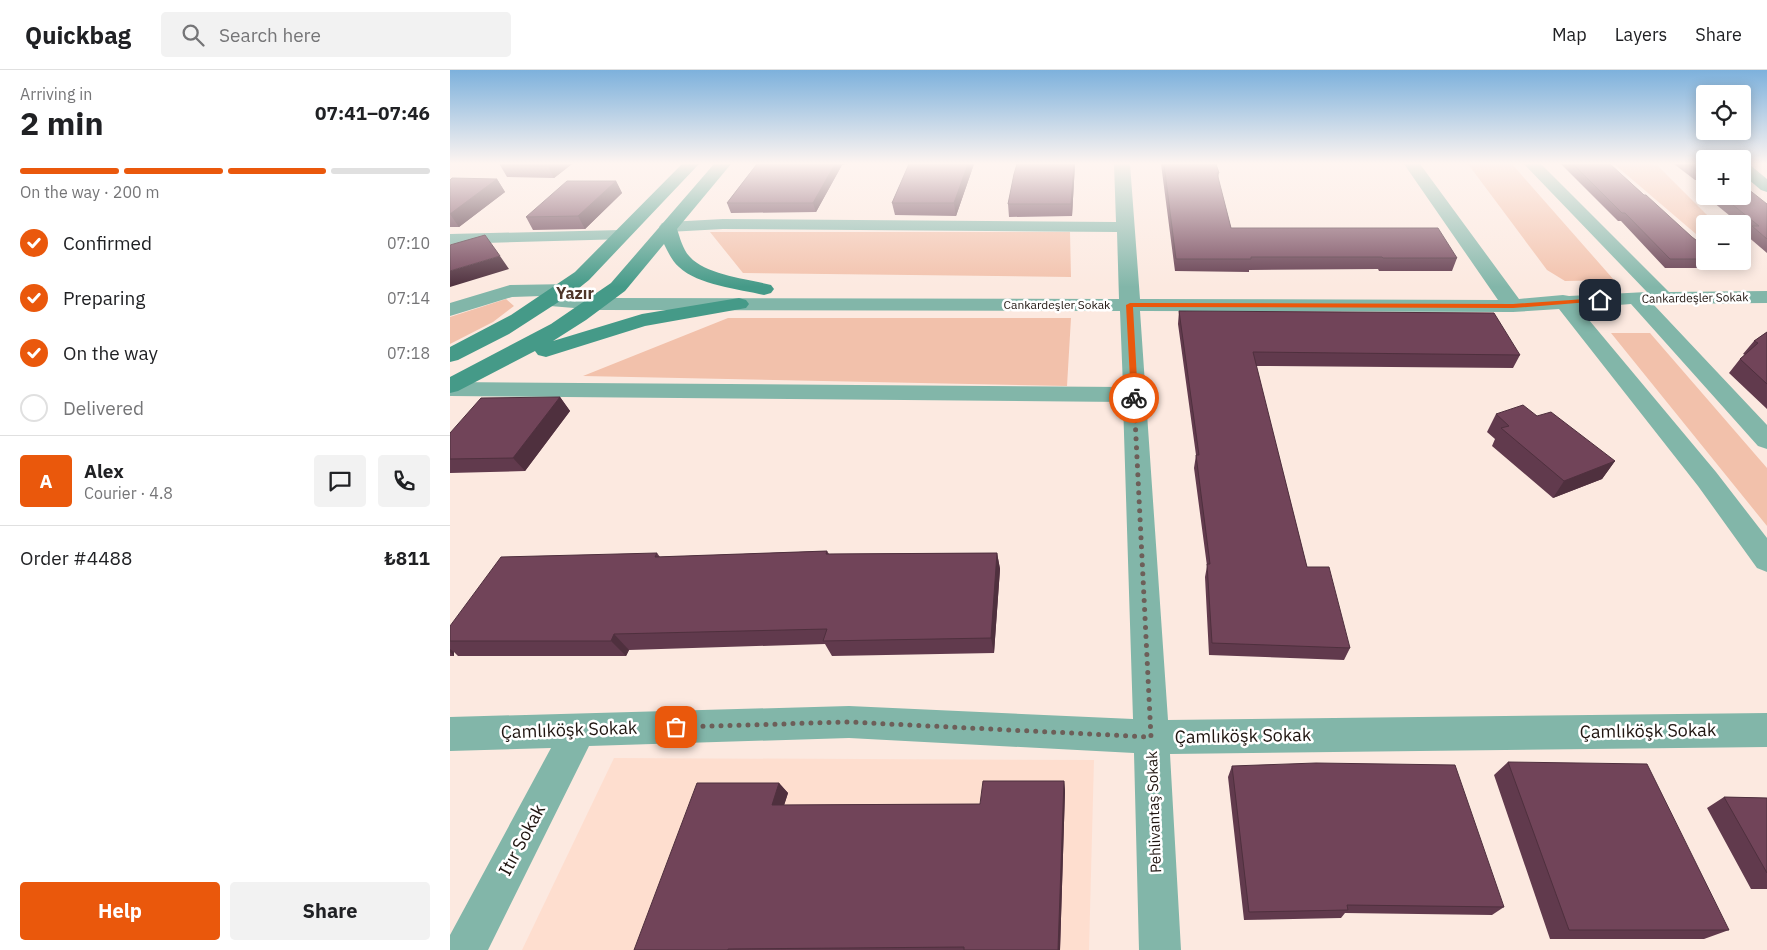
<!DOCTYPE html>
<meta charset="utf-8">
<style>
:root{--surface:#fff;--page:#f2f2f2;--text:#202124;--muted:#757577;--line:#e0e0e0;--accent:#ea580c}
body{margin:0;font-family:"IBM Plex Sans",sans-serif;background:var(--page);color:var(--text);height:100vh;display:flex;flex-direction:column;font-size:19px;white-space:nowrap}
*{box-sizing:border-box;margin:0}
p{font-size:16px;color:var(--muted)}
.icon{flex:none;width:28px;height:28px;fill:none;stroke:currentColor;stroke-width:2;stroke-linecap:round;stroke-linejoin:round}
.map{position:relative;flex:1;overflow:hidden}
.drawer{display:flex;flex-direction:column;background:var(--surface);width:450px}
.drawer>*{flex:none}
.fabs{position:absolute;left:1246px;top:15px;display:grid;gap:10px}
.fabs a{display:grid;place-items:center;width:55px;height:55px;border-radius:5px;background:var(--surface);box-shadow:0 2px 12px #0003;font-size:25px}
.pin{position:absolute;display:grid;place-items:center;width:42px;height:42px;color:#fff;margin:-21px;border-radius:10px;box-shadow:0 2px 8px #0006}
.courier{position:absolute;display:grid;place-items:center;width:50px;height:50px;margin:-25px;border:4px solid #ea580c;border-radius:50%;background:#fff;color:#222;box-shadow:0 1px 6px #0007}
.overview em{font-style:normal;font-weight:700}
.overview div{display:flex;flex-direction:column-reverse}
.overview{display:flex;align-items:center;justify-content:space-between;height:85px;padding:0 20px}
h1{font-size:32px;font-weight:700;line-height:38px}
.bar{display:grid;grid-template-columns:repeat(4,1fr);gap:8px 5px;align-content:center;height:60px;padding:0 20px}
.bar i{height:6px;border-radius:4px;background:var(--line)}
.bar .selected{background:var(--accent)}
.bar p{grid-column:span 4}
.line{display:flex;align-items:center;gap:12px;padding:0 20px;border-top:1px solid var(--line)}
.line div{flex:1}
.round{display:grid;place-items:center;flex:none;width:52px;height:52px;border-radius:5px;background:var(--page)}
ol{padding:0 20px;list-style:none}
li{display:flex;align-items:center;gap:15px;height:55px}
li p{margin-inline-start:auto}
li .icon{padding:5px;border-radius:50%;background:var(--accent);color:#fff;stroke-width:4}
li:last-child{color:var(--muted)}
li i{width:28px;height:28px;border:2px solid var(--line);border-radius:50%}
.button{display:flex;gap:10px;margin-top:auto;padding:10px 20px}
.button a{flex:1;height:58px;border-radius:5px;background:var(--accent);color:#fff;font-size:20px;font-weight:700;line-height:58px;text-align:center}
.button a+a{background:var(--page);color:var(--text)}
header{display:flex;align-items:center;gap:30px;box-sizing:border-box;height:70px;padding:0 25px;background:var(--surface);border-bottom:1px solid var(--line)}
header strong{font-size:24px}
nav{display:flex;gap:28px;margin-inline-start:auto;font-size:18px}
.search{width:350px;height:45px;background:var(--page);display:flex;align-items:center;gap:12px;box-sizing:border-box;padding:0 18px;border-radius:5px;color:var(--muted);font-size:19px}
main{display:flex;flex:1;min-height:0}
.map>svg:first-child{display:block}
.built{fill:#fedecf}
.green{fill:#f2c1ab}
.lines{fill:none;stroke-linecap:round;stroke-linejoin:round}
.street{fill:#82b6a9;fill-rule:evenodd}
.secondary{fill:#459a88;fill-rule:evenodd}
.wall{fill:#613a4d}
.shaded-wall{fill:#4f303e}
.building{fill:#714459;stroke:#4f303e}
.route{fill:#ea580c}
.done{stroke:#6d5f59;stroke-width:5;stroke-dasharray:0 9}
.labels{text-anchor:middle;stroke-width:5;stroke-linejoin:round;paint-order:stroke}
.far-street-label{font-size:12px;fill:#201510;stroke:#fff}
.street-label{font-size:15px;fill:#201510;stroke:#fff}
.far-district-label{font-size:16px;font-weight:bold;fill:#4f362a;stroke:#fff}
.near-street-label{font-size:18px;fill:#201510;stroke:#fff}
</style>
<header>
<strong>Quickbag</strong>
<div class="search"><svg class="icon" aria-label="search" viewBox="0 0 24 24"><circle cx="10" cy="10" r="6"/><path d="M15 15l6 6"/></svg>Search here</div>
<nav><a>Map</a><a>Layers</a><a>Share</a></nav>
</header>
<main>
<section class="drawer">
<div class="overview"><div><h1>2 min</h1><p>Arriving in</p></div><em>07:41–07:46</em></div>
<div class="bar"><i class="selected"></i><i class="selected"></i><i class="selected"></i><i></i><p>On the way · 200 m</p></div>
<ol>
<li><svg class="icon" aria-label="check" viewBox="0 0 24 24"><path d="M5 12l5 5 9-10"/></svg>Confirmed<p>07:10</p></li>
<li><svg class="icon" aria-label="check" viewBox="0 0 24 24"><path d="M5 12l5 5 9-10"/></svg>Preparing<p>07:14</p></li>
<li><svg class="icon" aria-label="check" viewBox="0 0 24 24"><path d="M5 12l5 5 9-10"/></svg>On the way<p>07:18</p></li>
<li><i></i>Delivered</li>
</ol>
<div class="line" style="height:90px"><b class="round" style="background:var(--accent);color:#fff">A</b><div><b>Alex</b><p>Courier · 4.8</p></div><a class="round"><svg class="icon" aria-label="chat" viewBox="0 0 24 24"><path d="M4 5h16v11H9l-5 4z"/></svg></a><a class="round"><svg class="icon" aria-label="phone" viewBox="0 0 24 24"><path d="M5 4h4l2 5-3 2q2 4 5 5l2-3 5 2v4C11 20 4 13 5 4z"/></svg></a></div>
<div class="line" style="height:65px"><div>Order #4488</div><b>₺811</b></div>
<div class="button"><a>Help</a><a>Share</a></div>
</section>
<div class="map">
<svg width="1317" height="880" viewBox="0 0 1317 880">
<rect width="100%" height="100%" fill="#fce9e0"/>
<path class="built" d="M164,688L644,690L639,880H72Z"/>
<path class="green" d="M1018,94H1062L1164,210L1115,211L1097,200Z
M1198,94L1208,96L1266,154H1255V169L1246,164L1164,94Z
M260,162H620L621,207L293,203Z
M56,229L64,236L43,252L0,274V247Z
M278,248H621L617,316L133,306Z
M1161,263H1200L1317,398V456Z"/>
<g class="lines">
<path class="street" d="M664,94H680L690,229L1048,230L954,94H970L1069,229L1113,225L1119,226L1197,222L1074,94H1091L1219,222L1317,221V233L1203,234L1317,355V379L1308,376L1181,234L1129,238L1266,402L1317,468V502L1307,498L1248,416L1109,239L1063,242L690,241L718,650L1317,643V677L720,684L731,880H689L684,683L399,668L139,676L38,880H0V865L101,678L0,681V647L399,636L683,649L673,332L0,326V312L673,317L670,241L148,240L100,236L93,234L90,230L92,226L62,227L0,246V233L60,215L121,214L128,216L131,220L128,224L122,226L148,228L669,229L667,162L273,159L218,162L212,161L209,157L212,153L218,152L273,149L666,152Z
M171,160L177,161L180,165L177,169L0,174V164Z"/>
<path class="secondary" d="M232,94H249L139,210L124,222L59,264L8,290L0,292V277L61,245L125,202Z
M264,94H281L227,159C230,168 233,180 240,187C256,205 298,209 321,215L324,219L321,223L314,225C289,219 248,215 229,197C222,191 218,182 214,174L175,221L136,250L103,271L192,244L289,228L296,230L299,234L296,238L195,256L96,287L88,285L85,281L8,321L0,323V307L101,254L161,213Z
M1292,94H1299L1317,109V122L1311,120L1292,104Z"/>
</g>
<path class="wall" d="M51,94H122L104,108L57,107L50,95Z
M307,94H398L392,95L366,142L281,143L277,133Z
M459,94H524L506,146L445,145L442,133Z
M567,94H625L622,146L559,147L558,134Z
M711,94H766L769,103L768,109L781,158L1007,188L1002,201H929L928,199L799,200V202L725,201Z
M1111,94H1160L1194,125L1242,167L1255,177V191H1268L1264,198H1215L1171,151H1168Z
M1224,94H1255V110H1245Z
M47,109L55,122L9,157H0V110Z
M166,111L172,123L135,159L83,160L76,147Z
M1259,126H1292L1317,134V183L1296,165L1298,161L1292,156V154H1290L1258,128Z
M729,241L1070,285L1063,298L806,296L857,497L900,578L894,590L759,585L755,507L757,496L744,398L746,385L728,254Z
M1317,262V339L1279,303L1290,289L1295,285L1293,284L1304,271Z
M110,327L120,341L75,401L0,403V363Z
M1046,344L1087,346L1165,391L1152,409L1103,428L1042,376L1045,369L1037,362Z
M377,481L379,484L547,483L550,499L544,583L382,586L375,574L179,580L176,586H8L4,582V586H0V556L207,483L210,487Z
M1058,692L1279,860L1254,869H1100L1044,705Z
M782,696L1054,837L1042,845L895,843L891,848L794,850L778,707Z
M614,711L615,721L610,880H184L329,713L338,723L334,735L530,734Z
M1274,727L1317,728V819H1301L1257,738Z"/>
<path class="shaded-wall" d="M100,94H122L104,108L98,96Z
M385,94L392,95L366,142L363,133Z
M518,94H524L506,146L504,133Z
M624,94H625L622,146L621,134Z
M47,109L55,122L9,157L0,144Z
M166,111L172,123L135,159L128,146Z
M50,186L59,199L0,217V201Z
M110,327L120,341L75,401L63,388Z
M1165,391L1152,409L1103,428L1114,411Z
M547,483L550,499L544,583L541,568Z
M164,564L179,580L176,586L161,571Z
M0,579L4,582V586L0,582Z
M614,711L615,721L610,880H608Z
M329,713L338,723L331,745L322,735Z"/>
<path class="building" d="M51,94H100L98,96L50,95Z
M307,94H385L363,133H277Z
M459,94H518L504,133H442Z
M567,94H624L621,134H558L564,104Z
M714,94H766L769,103H767L781,158H988L1007,188H933L932,187H801V189H726Z
M1123,94H1160L1194,125H1196L1242,167L1255,177V189H1220L1175,143H1172Z
M1239,94H1255V102H1250Z
M2,108L47,109L0,144V110Z
M117,111H166L128,146L76,147Z
M1292,119H1298L1317,134V169L1302,156H1309L1272,126H1292Z
M35,165L50,186L0,201V175Z
M729,241L1044,243L1070,285L803,282L857,497H879L900,578L762,573L757,494H760L746,385H749Z
M1317,262V314L1290,289L1308,273L1304,271Z
M110,327L63,388L0,389V363L31,328Z
M1073,335L1087,346L1101,342L1165,391L1114,411L1051,358L1059,356L1046,344Z
M377,481L376,484L547,483L541,568L373,571L377,559L164,564L161,571H0V556L51,487L207,483L205,487Z
M1058,692L1197,694L1279,860H1119Z
M866,693L1005,695L1054,837L897,835L898,840L799,842L782,696Z
M533,711H614L608,880H514V877L278,879V880H184L247,713H329L322,735L530,734Z
M1274,727L1317,728V803Z"/>
<linearGradient id="sky" x2="0" y2="1"><stop stop-color="#7db1dc"/><stop offset="0.43" stop-color="#fef5f1"/><stop offset="1" stop-color="#fef5f1" stop-opacity="0"/></linearGradient>
<rect width="1317" height="217" fill="url(#sky)"/>
<path class="route" d="M1150,228L1152,231L1063,238L683,237L688,328L684,330L681,328L676,235L680,233L1063,234Z"/>
<g class="lines">
<path class="done" d="M226,657L399,652L701,667L684,328"/>
</g>
<g class="labels">
<g class="far-street-label">
<text transform="translate(1245 228) rotate(-1)" y="4">Cankardeşler Sokak</text>
<text x="607" y="239">Cankardeşler Sokak</text>
</g>
<g class="street-label">
<text transform="translate(704 742) rotate(-92)" y="5">Pehlivantaş Sokak</text>
</g>
<g class="far-district-label">
<text x="125" y="229">Yazır</text>
</g>
<g class="near-street-label">
<text transform="translate(119 660) rotate(-2)" y="6">Çamlıköşk Sokak</text>
<text transform="translate(1198 661) rotate(-1)" y="6">Çamlıköşk Sokak</text>
<text transform="translate(793 666) rotate(-1)" y="6">Çamlıköşk Sokak</text>
<text transform="translate(72 770) rotate(-62)" y="6">Itır Sokak</text>
</g>
</g>
</svg>
<div class="fabs">
<a><svg class="icon" aria-label="locate" viewBox="0 0 24 24"><circle cx="12" cy="12" r="6"/><path d="M12 2v4M12 18v4M2 12h4M18 12h4"/></svg></a>
<a>+</a>
<a>−</a>
</div>
<div class="pin" style="left:226px;top:657px;background:#ea580c"><svg class="icon" aria-label="bag" viewBox="0 0 24 24"><path d="M5 8h14l-1 12H6zM9 8a3 3 0 0 1 6 0"/></svg></div>
<div class="pin" style="left:1150px;top:230px;background:#1f2937"><svg class="icon" aria-label="home" viewBox="0 0 24 24"><path d="M3 11l9-7 9 7M6 9v11h12V9"/></svg></div>
<div class="courier" style="left:684px;top:328px"><svg class="icon" aria-label="bike" viewBox="0 0 24 24"><circle cx="6" cy="16" r="4"/><circle cx="18" cy="16" r="4"/><path d="M6 16l4-8h5l3 8M10 8l3 8H6M13 5h3"/></svg></div>
</div>
</main>
